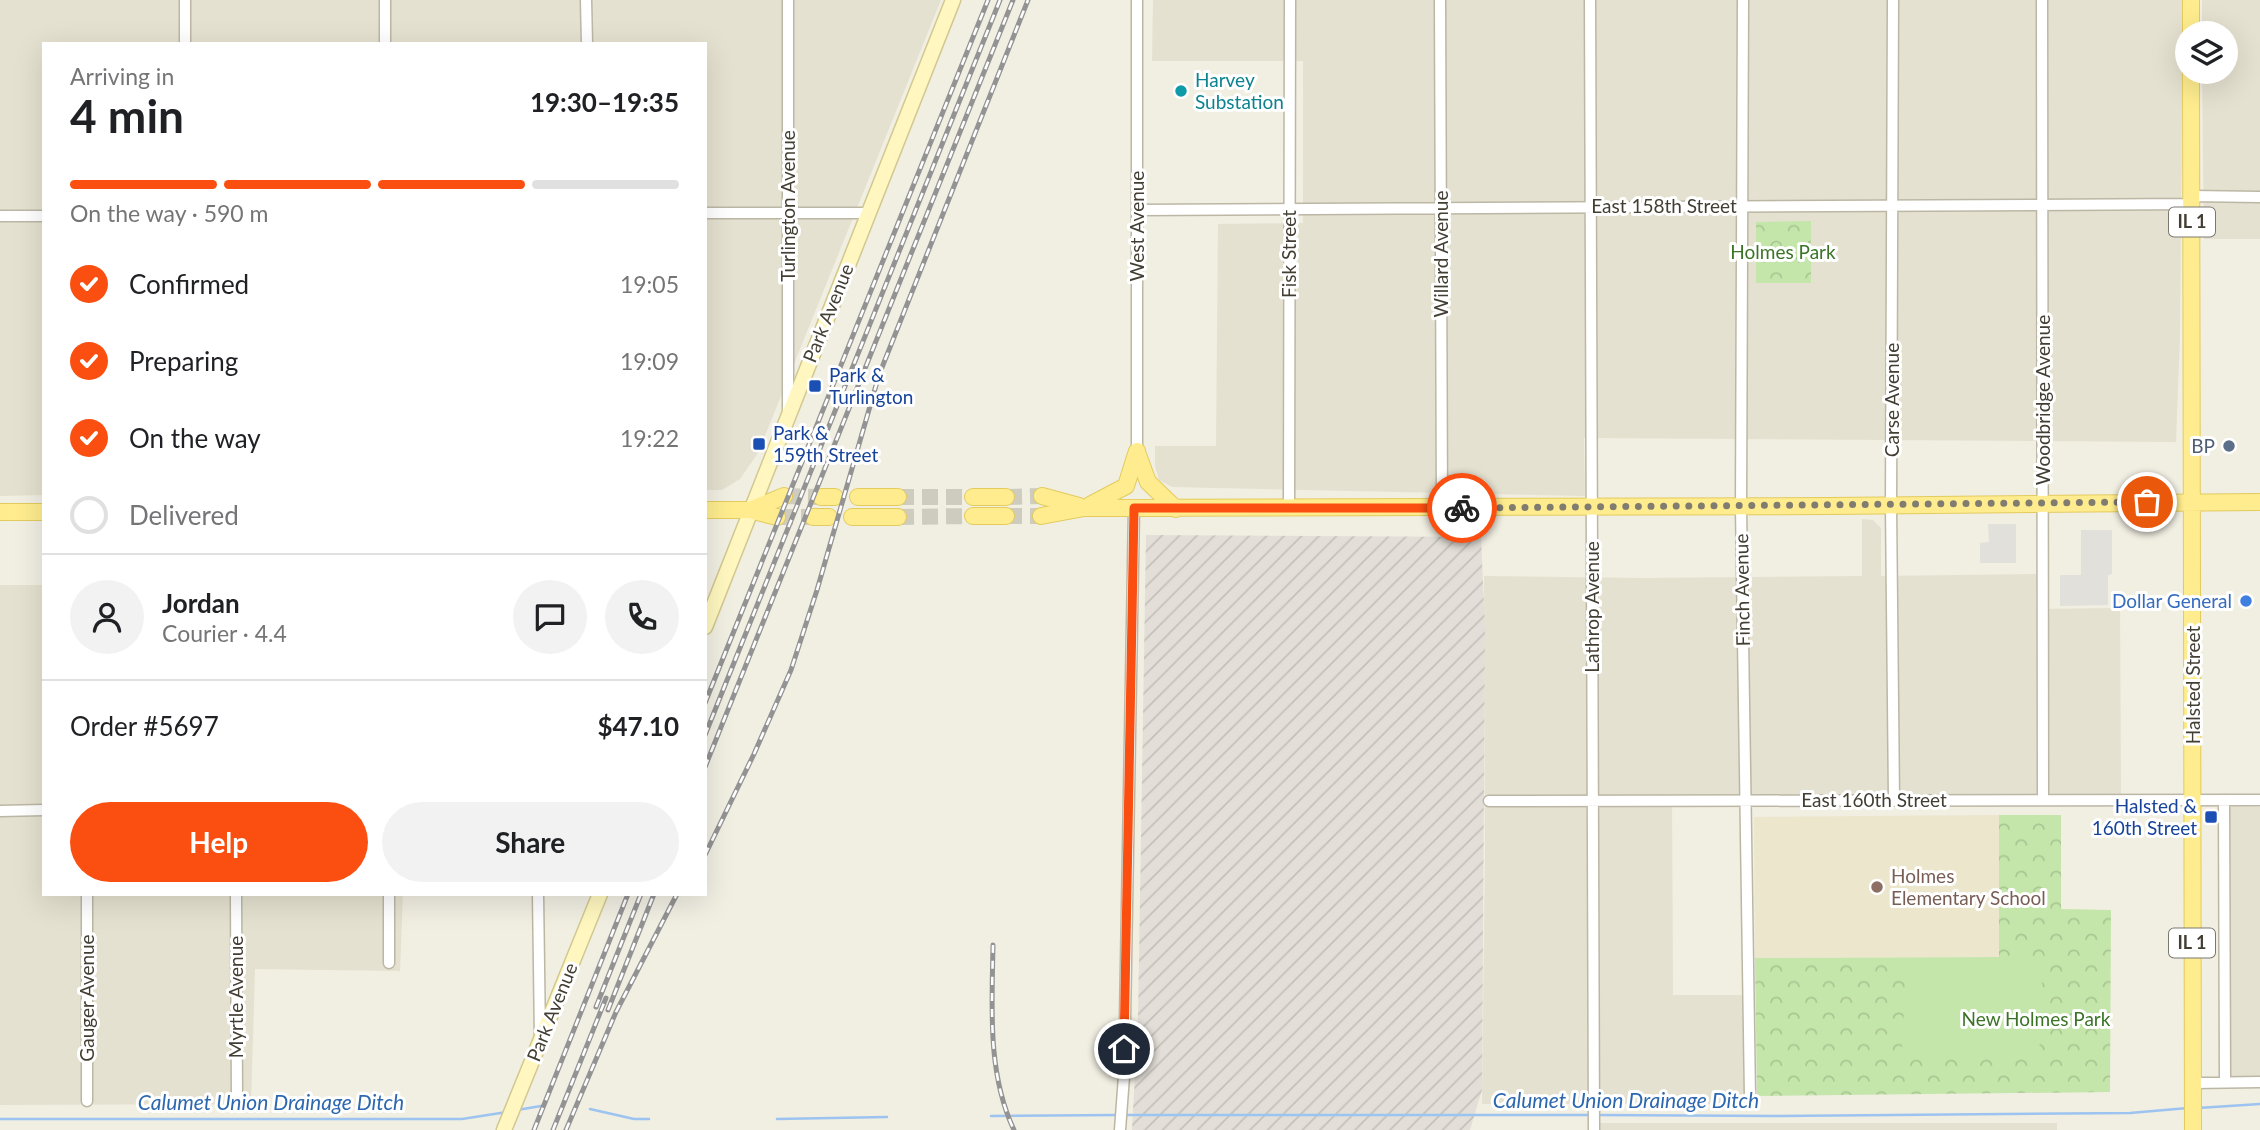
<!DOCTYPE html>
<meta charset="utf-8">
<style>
:root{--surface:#fff;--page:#f2f2f2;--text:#202124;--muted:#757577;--line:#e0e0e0;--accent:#fa4f10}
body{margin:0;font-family:Lato,sans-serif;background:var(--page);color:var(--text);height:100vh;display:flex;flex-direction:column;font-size:26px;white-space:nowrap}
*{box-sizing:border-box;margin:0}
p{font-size:23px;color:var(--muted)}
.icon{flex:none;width:38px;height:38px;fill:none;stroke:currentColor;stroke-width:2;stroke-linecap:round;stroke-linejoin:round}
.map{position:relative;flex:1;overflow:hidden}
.panel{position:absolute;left:42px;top:42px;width:665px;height:854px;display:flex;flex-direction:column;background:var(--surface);border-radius:0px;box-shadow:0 7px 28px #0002}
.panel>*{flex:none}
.controls{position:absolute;left:2175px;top:21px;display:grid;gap:14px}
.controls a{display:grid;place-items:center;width:63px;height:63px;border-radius:50%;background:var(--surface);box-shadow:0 7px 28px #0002;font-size:35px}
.pin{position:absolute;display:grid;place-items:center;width:60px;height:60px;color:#fff;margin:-30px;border:4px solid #fff;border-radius:50%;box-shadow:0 2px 7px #0007}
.courier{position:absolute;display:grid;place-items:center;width:70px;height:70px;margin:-35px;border:5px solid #fa4f10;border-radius:50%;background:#fff;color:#222;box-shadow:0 2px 9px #0007}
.overview em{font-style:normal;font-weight:700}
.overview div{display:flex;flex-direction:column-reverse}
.overview{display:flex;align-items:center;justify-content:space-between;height:119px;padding:0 28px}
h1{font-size:46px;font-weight:700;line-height:52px}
.bar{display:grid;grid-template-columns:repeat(4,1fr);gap:10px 7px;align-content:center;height:84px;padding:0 28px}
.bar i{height:9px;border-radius:5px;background:var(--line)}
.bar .active{background:var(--accent)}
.bar p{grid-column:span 4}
.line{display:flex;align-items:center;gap:18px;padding:0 28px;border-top:2px solid var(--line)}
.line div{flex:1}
.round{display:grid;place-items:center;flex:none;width:74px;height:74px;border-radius:37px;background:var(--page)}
ol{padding:0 28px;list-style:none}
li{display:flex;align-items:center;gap:21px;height:77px}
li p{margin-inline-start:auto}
li .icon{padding:7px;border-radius:50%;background:var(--accent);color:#fff;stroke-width:4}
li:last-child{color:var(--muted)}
li i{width:38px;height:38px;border:4px solid var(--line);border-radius:50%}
.button{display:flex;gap:14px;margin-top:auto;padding:14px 28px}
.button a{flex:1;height:80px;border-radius:42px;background:var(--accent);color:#fff;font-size:28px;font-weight:700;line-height:80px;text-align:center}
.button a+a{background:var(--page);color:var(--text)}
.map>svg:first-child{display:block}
.residential{fill:#e5e1d0}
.industrial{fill:url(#industrial-furrows)}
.education{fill:#ebe6cc}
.forest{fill:url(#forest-crowns)}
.pitch{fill:#c4e6aa}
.parking{fill:#e1e0db}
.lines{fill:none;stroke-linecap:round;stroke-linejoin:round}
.stream{stroke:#9dc4f0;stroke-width:2.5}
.primary-tunnel{stroke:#cecbbf;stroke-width:16;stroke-dasharray:16 8;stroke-linecap:butt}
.street-casing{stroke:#bcb7a5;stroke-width:13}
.secondary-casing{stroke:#d2c891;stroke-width:17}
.primary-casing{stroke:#e3cb5e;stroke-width:18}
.street{stroke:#fff;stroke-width:10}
.secondary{stroke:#fff7bf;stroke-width:14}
.primary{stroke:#feec8e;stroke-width:16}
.rail-casing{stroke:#939393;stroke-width:5}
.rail{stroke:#fff;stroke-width:2.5;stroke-dasharray:8;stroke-linecap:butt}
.done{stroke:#807c70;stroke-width:7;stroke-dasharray:0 12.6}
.route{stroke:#fa4f10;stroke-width:9}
.culture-dot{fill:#0f9aa8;stroke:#fff;stroke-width:2.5}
.transit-dot{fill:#1a4fb4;stroke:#fff;stroke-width:2.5}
.service-dot{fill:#5c6f8a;stroke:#fff;stroke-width:2.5}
.shop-dot{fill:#3f7fe0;stroke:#fff;stroke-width:2.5}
.education-dot{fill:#8d6e63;stroke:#fff;stroke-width:2.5}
.labels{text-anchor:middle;stroke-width:6;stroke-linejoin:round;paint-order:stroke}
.shield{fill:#fff;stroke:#7b7870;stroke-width:2}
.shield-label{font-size:18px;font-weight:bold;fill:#433e33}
.culture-label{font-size:19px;fill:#0d838f;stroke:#fff;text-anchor:start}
.street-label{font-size:19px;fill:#433e33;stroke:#fff}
.park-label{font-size:19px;fill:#3b7427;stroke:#fff}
.transit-label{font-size:19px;fill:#164399;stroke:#fff;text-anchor:start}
.service-label{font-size:19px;fill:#4e5e75;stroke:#fff;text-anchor:end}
.shop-label{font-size:19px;fill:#366cbe;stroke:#fff;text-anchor:end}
.education-label{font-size:19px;fill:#785e54;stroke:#fff;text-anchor:start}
.water-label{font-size:21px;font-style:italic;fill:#2d68ae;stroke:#fff}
</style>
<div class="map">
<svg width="2260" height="1130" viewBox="0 0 2260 1130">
<defs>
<pattern id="industrial-furrows" width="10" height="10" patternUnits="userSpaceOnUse" patternTransform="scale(1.75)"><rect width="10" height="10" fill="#e3dfd8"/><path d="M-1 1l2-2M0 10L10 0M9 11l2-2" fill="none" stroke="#c4c0ba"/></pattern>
<pattern id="forest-crowns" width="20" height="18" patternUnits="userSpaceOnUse" patternTransform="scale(1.75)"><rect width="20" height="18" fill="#c4e6aa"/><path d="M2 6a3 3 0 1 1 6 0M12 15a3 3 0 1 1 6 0" fill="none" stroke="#aac693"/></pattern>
</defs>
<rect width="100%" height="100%" fill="#f1eee2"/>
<path class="residential" d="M0,0H941L758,453L740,479L722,490H705V44H44V495L0,496Z
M1153,0H2183L2180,334L2176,442L1584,438L1585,496L1172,487L1159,480L1155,466V446H1216L1218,224L1303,223V61H1152Z
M2202,0H2260V239H2204L2202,72H2226V33H2202Z
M1862,519L1873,520L1881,528V576L2037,574L2036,609L2120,608L2121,796H1672L1673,995H1743L1745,1104H1482L1485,858L1484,576L1643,578L1862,576Z
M0,585H44V894H403L400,971L255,969L251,1104L0,1105Z
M2218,806L2260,807V1088H2220Z
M1599,1123H2057V1130H1599Z"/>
<path class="industrial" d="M1146,535L1481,537L1485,629L1482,1090L1470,1130H1132L1138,1019Z"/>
<path class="education" d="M1999,815V957L1755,958L1754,817Z"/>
<path class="forest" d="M1811,221V283H1756V222Z
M1999,815H2061V909L2111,910L2110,1092L1757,1096L1755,958L1999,957Z"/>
<path class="pitch" d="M1906,960L2043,966L2039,1058L1902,1052Z"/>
<path class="parking" d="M1988,524H2016V563H1980V543L1989,542Z
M2081,530H2112V574L2108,575V605L2060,606V575H2081Z"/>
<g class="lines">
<path class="stream" d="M2198,1108L2260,1104
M590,1109L634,1119H649
M517,1110L541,1106
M1124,1115H1590
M1597,1115L1776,1116L2130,1113L2188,1108
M991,1116L1117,1115
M0,1119H462L507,1112
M777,1119L887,1117"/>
<path class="primary-tunnel" d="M784,496L821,497
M898,497H973
M1006,497L1042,496
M1006,516H1041
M777,517H813
M898,517L973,516"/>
<g class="street-casing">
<path id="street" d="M185,0V44
M385,0V44
M586,0L587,44
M788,0V410
M1137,0V451
M1440,0L1442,508
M1590,0L1594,1130
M1743,0L1741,507L1750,1097
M1893,0L1891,506L1894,800
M2042,0L2043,800
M2192,196L2260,197
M1137,210L2192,204
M705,213H868
M0,216H44
M1289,508L1290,0
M2224,800L2225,1082
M1489,801L2260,800
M0,811L44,810
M87,894V1101
M236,894L237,1100
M389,894V963
M538,894L540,1038
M2193,1083L2260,1082
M1120,1130L1124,1076L1134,508"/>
</g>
<g class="secondary-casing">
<path id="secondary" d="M705,627L953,0
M504,1130L600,894"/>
</g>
<g class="primary-casing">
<path id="primary" d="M2191,0V33
M2191,72L2193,1130
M1137,452L1148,482L1176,509
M1042,496L1079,506
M821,497H835
M858,497H898
M973,497H1006
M1090,505L1126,486L1137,451
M705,510H750L777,517
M750,510L784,496
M0,512H44
M973,516H1006
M1041,516L1084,508L1830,506L2260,502
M813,517H829
M852,517H898"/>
</g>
<use href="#street" class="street"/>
<use href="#secondary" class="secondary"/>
<use href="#primary" class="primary"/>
<g class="rail-casing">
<path id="rail" d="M705,703L988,0
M705,735L1000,0
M705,767L1013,0
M705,855L754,754L791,670L817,590L879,375L1028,0
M993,945C992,1006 987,1073 1014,1130
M596,1007L641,894
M608,1010L654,894
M534,1130L628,894
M553,1130L606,998
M566,1130L616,1012L677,894"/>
</g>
<use href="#rail" class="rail"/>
</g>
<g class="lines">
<path class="done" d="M1462,508L2147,502"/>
<path class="route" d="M1124,1049L1134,508H1462"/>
</g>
<circle class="culture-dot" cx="1181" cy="91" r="7"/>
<g class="transit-dot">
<rect x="808" y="379" width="14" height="14" rx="3.5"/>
<rect x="752" y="437" width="14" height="14" rx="3.5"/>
<rect x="2204" y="810" width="14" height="14" rx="3.5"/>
</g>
<circle class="service-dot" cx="2229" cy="446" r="7"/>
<circle class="shop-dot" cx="2246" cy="601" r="7"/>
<circle class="education-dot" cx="1877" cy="887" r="7"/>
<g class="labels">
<g class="shield">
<rect x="2169" y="207.5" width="46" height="29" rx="5"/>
<rect x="2169" y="928.5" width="46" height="29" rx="5"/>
</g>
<g class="shield-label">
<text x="2192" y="228">IL 1</text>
<text x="2192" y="949">IL 1</text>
</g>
<g class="culture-label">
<text x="1195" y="87">Harvey<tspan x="1195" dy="22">Substation</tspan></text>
</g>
<g class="street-label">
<text transform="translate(788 206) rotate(-90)" y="7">Turlington Avenue</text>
<text x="1664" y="213">East 158th Street</text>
<text transform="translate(1137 226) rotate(-90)" y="7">West Avenue</text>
<text transform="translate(1289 254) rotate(-90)" y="7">Fisk Street</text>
<text transform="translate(1441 254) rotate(-90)" y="7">Willard Avenue</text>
<text transform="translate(828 313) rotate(-68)" y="7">Park Avenue</text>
<text transform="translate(1892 400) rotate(-90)" y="7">Carse Avenue</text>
<text transform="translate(2043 400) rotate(-90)" y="7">Woodbridge Avenue</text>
<text transform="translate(1742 590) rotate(-91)" y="7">Finch Avenue</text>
<text transform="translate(1592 607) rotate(-90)" y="7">Lathrop Avenue</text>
<text transform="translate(2193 685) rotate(-90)" y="7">Halsted Street</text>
<text x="1874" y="807">East 160th Street</text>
<text transform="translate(236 997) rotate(-90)" y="7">Myrtle Avenue</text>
<text transform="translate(87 998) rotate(-90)" y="7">Gauger Avenue</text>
<text transform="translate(552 1012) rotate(-68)" y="7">Park Avenue</text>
</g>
<g class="park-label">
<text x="1783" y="259">Holmes Park</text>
<text x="2036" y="1026">New Holmes Park</text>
</g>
<g class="transit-label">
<text x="829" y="382">Park &amp;<tspan x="829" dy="22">Turlington</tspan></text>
<text x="773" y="440">Park &amp;<tspan x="773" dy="22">159th Street</tspan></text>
<text x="2197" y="813" text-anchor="end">Halsted &amp;<tspan x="2197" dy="22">160th Street</tspan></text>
</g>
<g class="service-label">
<text x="2215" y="453">BP</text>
</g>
<g class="shop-label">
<text x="2232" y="608">Dollar General</text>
</g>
<g class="education-label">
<text x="1891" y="883">Holmes<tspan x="1891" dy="22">Elementary School</tspan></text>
</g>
<g class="water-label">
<text x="1626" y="1108">Calumet Union Drainage Ditch</text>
<text x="271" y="1110">Calumet Union Drainage Ditch</text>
</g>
</g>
</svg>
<div class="controls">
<a><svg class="icon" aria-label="layers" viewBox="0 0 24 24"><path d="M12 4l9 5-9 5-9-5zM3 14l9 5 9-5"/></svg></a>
</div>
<div class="pin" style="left:2147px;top:502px;background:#ea580c"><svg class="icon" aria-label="bag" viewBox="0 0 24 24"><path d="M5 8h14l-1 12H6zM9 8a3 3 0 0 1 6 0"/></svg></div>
<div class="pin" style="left:1124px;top:1049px;background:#1f2937"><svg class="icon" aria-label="home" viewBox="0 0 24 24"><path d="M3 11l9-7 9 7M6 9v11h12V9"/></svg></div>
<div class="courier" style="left:1462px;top:508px"><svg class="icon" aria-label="bike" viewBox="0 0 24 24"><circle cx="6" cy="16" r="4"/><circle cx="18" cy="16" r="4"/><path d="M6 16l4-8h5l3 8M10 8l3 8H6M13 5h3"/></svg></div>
<section class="panel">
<div class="overview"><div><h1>4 min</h1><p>Arriving in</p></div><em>19:30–19:35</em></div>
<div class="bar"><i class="active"></i><i class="active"></i><i class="active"></i><i></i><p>On the way · 590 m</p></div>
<ol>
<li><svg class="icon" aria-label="check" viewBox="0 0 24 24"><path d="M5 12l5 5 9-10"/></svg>Confirmed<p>19:05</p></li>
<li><svg class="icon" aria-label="check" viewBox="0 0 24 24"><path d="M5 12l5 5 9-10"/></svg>Preparing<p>19:09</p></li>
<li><svg class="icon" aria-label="check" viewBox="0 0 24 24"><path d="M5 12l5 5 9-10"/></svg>On the way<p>19:22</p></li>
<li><i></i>Delivered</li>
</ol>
<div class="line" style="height:126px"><a class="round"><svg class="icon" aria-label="person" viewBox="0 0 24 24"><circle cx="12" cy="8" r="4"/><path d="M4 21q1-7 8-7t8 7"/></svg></a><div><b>Jordan</b><p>Courier · 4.4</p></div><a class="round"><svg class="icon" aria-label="chat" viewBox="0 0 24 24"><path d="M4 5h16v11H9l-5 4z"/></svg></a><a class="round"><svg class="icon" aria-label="phone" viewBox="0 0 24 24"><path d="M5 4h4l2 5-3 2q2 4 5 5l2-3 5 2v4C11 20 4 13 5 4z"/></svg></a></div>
<div class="line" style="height:91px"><div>Order #5697</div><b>$47.10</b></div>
<div class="button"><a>Help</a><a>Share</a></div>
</section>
</div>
